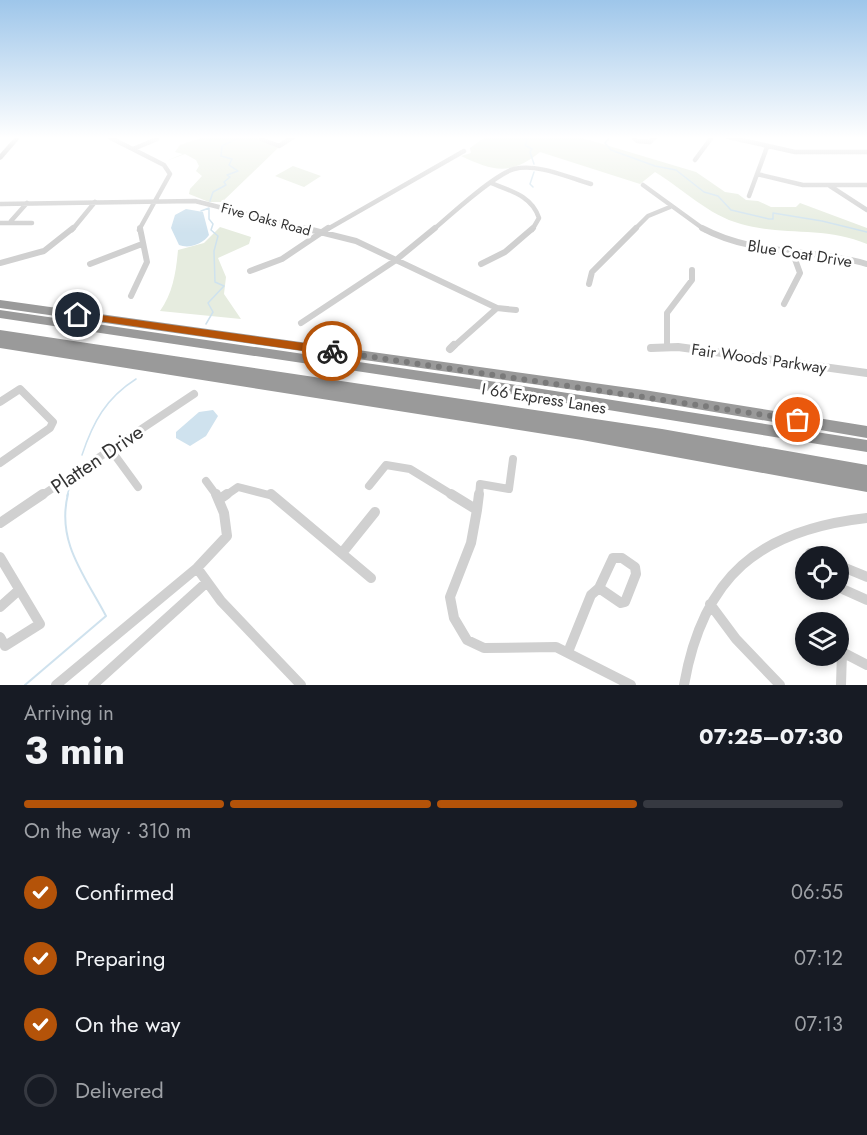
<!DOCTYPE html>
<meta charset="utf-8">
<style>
:root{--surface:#171b24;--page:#242831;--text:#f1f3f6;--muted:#9ea1a6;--line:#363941;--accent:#b45309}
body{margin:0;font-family:Jost,sans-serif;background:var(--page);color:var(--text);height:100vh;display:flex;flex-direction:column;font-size:22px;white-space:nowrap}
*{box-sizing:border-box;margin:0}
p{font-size:20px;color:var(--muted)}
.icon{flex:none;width:33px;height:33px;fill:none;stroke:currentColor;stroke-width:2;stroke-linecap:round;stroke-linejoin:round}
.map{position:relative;height:685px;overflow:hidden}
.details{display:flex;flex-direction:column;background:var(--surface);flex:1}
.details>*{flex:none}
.fabs{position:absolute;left:795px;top:546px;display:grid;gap:12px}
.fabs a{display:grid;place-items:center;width:54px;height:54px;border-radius:50%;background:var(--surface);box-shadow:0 3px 9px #0003;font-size:30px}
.pin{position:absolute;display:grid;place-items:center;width:51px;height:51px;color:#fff;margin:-26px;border:3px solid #fff;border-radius:50%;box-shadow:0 2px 6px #0007}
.courier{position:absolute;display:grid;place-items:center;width:60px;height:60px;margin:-30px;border:4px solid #b45309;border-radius:50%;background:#fff;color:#222;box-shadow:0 2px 8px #0007}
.headline em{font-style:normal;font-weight:700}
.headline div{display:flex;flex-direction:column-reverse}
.headline{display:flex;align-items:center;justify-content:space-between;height:102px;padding:0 24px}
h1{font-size:39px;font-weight:700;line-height:45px}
.bar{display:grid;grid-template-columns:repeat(4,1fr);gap:9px 6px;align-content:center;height:72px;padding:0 24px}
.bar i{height:8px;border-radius:4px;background:var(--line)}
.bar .selected{background:var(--accent)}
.bar p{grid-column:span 4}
ol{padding:0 24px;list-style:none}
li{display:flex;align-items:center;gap:18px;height:66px}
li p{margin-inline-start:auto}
li .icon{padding:6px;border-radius:50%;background:var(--accent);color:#fff;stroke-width:4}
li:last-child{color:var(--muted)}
li i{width:33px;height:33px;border:3px solid var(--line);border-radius:50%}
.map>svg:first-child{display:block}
.green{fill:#e6ecdf}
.water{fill:#cfe2ee}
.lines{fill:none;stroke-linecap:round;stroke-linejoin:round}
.stream-far1{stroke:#cfe2ee;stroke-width:1.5}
.stream{stroke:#cfe2ee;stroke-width:2}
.minor-far3{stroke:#d0d0d0;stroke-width:4.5}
.minor-far2{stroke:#d0d0d0;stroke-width:6}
.minor-far1{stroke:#d0d0d0;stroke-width:8}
.minor{stroke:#d0d0d0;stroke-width:10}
.secondary{fill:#bdbdbd;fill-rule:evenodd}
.motorway{fill:#9a9a9a;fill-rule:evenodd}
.route{fill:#b45309}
.done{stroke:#7a7a7a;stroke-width:6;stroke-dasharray:0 10.8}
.labels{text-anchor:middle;stroke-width:6;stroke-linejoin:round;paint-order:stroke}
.far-street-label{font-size:14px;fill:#333;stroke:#fff}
.street-label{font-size:16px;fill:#333;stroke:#fff}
.near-street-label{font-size:20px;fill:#333;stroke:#fff}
</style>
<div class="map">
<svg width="867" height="685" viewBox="0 0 867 685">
<rect width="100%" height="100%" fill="#fff"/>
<path class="green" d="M204,137H253L278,148L222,202H209L189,194L190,189L202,176L196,171L199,166L196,160L185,154L166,161L183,154L175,152L180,145Z
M485,137H579L696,172L725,192L738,194L746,200L758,201L771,207H796L800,203L867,228V244C825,226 782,236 741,224C708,215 683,189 655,172L640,184L540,152C511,176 493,171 461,156L471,153L470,148Z
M293,166L321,176L304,187L275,176Z
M220,227L251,237L249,244L218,258L226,277L224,294L241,319L160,311C173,293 176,272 178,250L204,243Z"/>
<path class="water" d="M186,209L203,212L209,235C203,244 189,249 179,245L171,228L175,215Z
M213,410L218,416L206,436L190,446L176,438V432L199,412Z"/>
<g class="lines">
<path class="stream-far1" d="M524,137L527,141L525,145L532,149L530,152L534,164
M610,137L605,143L611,150L655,166L676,170L704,192L718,196L731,210L769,219H773V213L822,221L867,232
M533,187L530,184L534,172
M210,201L213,192L226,185L224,182L230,177L227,175L238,171L229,165L232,159L221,156L222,146L240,137
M201,211L209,208V219L213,224L211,230L218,236L214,251L215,282L224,286L208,303L213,312L206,324
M82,455C93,422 106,398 136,379
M67,496L69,489"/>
<path class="stream" d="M25,685L106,616C85,576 56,542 68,494"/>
<path class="minor-far3" d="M109,137L164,165L170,174L139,230
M633,137L637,141L650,142L655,137
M728,137L795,152H867
M261,139L279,146L293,137
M133,149L157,139
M695,160L712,137
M757,174L803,185H867
M491,183C511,191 532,196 539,218L532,230
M643,185L705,230
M830,186L867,210
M749,196L767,147
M0,204L195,201L310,230
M11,221L27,203
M0,223H32
M72,230L95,202
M326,230L464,151
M433,230C450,215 495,174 514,169C538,163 569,178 591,184
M634,230L648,216L670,207"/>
<path class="minor-far2" d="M304,228L356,241L497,308L516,310
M702,228C754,256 812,248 867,264
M0,263L44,251L73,228
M90,264L142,244
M481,264L505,252L533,228
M250,271L282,259L328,228
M589,284L592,272L636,228
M131,296L147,262L140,228
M784,304L800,273L792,251
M301,323L396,260L435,228
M667,346V313L692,280V270
M453,347L497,308"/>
<path class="minor-far1" d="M651,348L678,347L867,373
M450,349L454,345
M0,402L20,389L53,422L50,428L0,463
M111,450L138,487
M206,481L217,496
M369,486L386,465L410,469L454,496
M41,496L194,394
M225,496L238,487L273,496
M479,496L480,484L509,489L513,459"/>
<path class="minor" d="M271,494L371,578
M451,494L477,510L471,543L450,597L454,618L467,640L484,648L556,647L631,685
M220,499L227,494
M477,510L479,494
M0,523L43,494
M342,553L375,512
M810,556V553L819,556
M0,557L40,624L5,646L0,637
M613,558H622L635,567L636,574L625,602L621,603L599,588Z
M838,565L867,577
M197,568L221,601L301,685
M838,587L867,600
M710,604L736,639L780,685
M0,607L19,590
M568,652L591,595L599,588
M56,685L197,568L227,536L224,513L216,494
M93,685L207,582
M684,685C703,576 759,530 867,518
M841,685L842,652L867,665"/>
<path class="secondary" d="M15,137H21L2,159L0,160V154Z"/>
<path class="motorway" d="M0,300L644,390L867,426V438L644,400L0,308Z
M0,310L510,384L867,440V452L510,394L0,318Z
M0,330L662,429L867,465V492L582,440L0,348V338L42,345L0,338Z"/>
</g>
<linearGradient id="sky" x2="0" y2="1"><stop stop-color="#9ec6ea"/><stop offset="0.59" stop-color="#fff"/><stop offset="1" stop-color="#fff" stop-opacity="0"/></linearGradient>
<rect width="867" height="233" fill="url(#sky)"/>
<path class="route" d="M78,312L332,347L337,351L332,355L78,318L74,315Z"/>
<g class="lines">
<path class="done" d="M332,351L798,420"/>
</g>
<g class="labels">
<g class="far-street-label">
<text transform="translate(266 219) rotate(15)" y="5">Five Oaks Road</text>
</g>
<g class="street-label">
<text transform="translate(800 253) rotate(9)" y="6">Blue Coat Drive</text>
<text transform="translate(759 358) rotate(8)" y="6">Fair Woods Parkway</text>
<text transform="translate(544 398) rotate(9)" y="6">I 66 Express Lanes</text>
</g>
<g class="near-street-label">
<text transform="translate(97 459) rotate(-34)" y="7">Platten Drive</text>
</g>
</g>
</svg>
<div class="fabs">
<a><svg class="icon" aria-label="locate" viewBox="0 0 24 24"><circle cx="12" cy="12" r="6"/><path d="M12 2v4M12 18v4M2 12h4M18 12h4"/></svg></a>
<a><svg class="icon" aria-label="layers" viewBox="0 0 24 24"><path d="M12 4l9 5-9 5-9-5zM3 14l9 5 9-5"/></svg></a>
</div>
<div class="pin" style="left:798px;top:420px;background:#ea580c"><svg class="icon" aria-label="bag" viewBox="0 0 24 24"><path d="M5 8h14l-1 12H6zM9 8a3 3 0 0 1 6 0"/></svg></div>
<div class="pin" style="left:78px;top:315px;background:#1f2937"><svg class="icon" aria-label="home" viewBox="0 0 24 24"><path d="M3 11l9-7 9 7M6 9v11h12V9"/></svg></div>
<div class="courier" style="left:332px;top:351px"><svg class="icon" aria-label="bike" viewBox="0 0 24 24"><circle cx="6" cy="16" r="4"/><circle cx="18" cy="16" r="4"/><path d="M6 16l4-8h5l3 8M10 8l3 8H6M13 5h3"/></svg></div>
</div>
<section class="details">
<div class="headline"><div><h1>3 min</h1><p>Arriving in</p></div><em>07:25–07:30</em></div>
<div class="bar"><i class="selected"></i><i class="selected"></i><i class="selected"></i><i></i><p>On the way · 310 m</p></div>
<ol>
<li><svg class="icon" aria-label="check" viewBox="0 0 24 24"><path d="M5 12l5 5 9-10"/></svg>Confirmed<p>06:55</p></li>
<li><svg class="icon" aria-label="check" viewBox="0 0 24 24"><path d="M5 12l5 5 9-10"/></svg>Preparing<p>07:12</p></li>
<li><svg class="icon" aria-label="check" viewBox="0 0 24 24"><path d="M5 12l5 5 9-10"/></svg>On the way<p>07:13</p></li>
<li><i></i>Delivered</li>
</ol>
</section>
